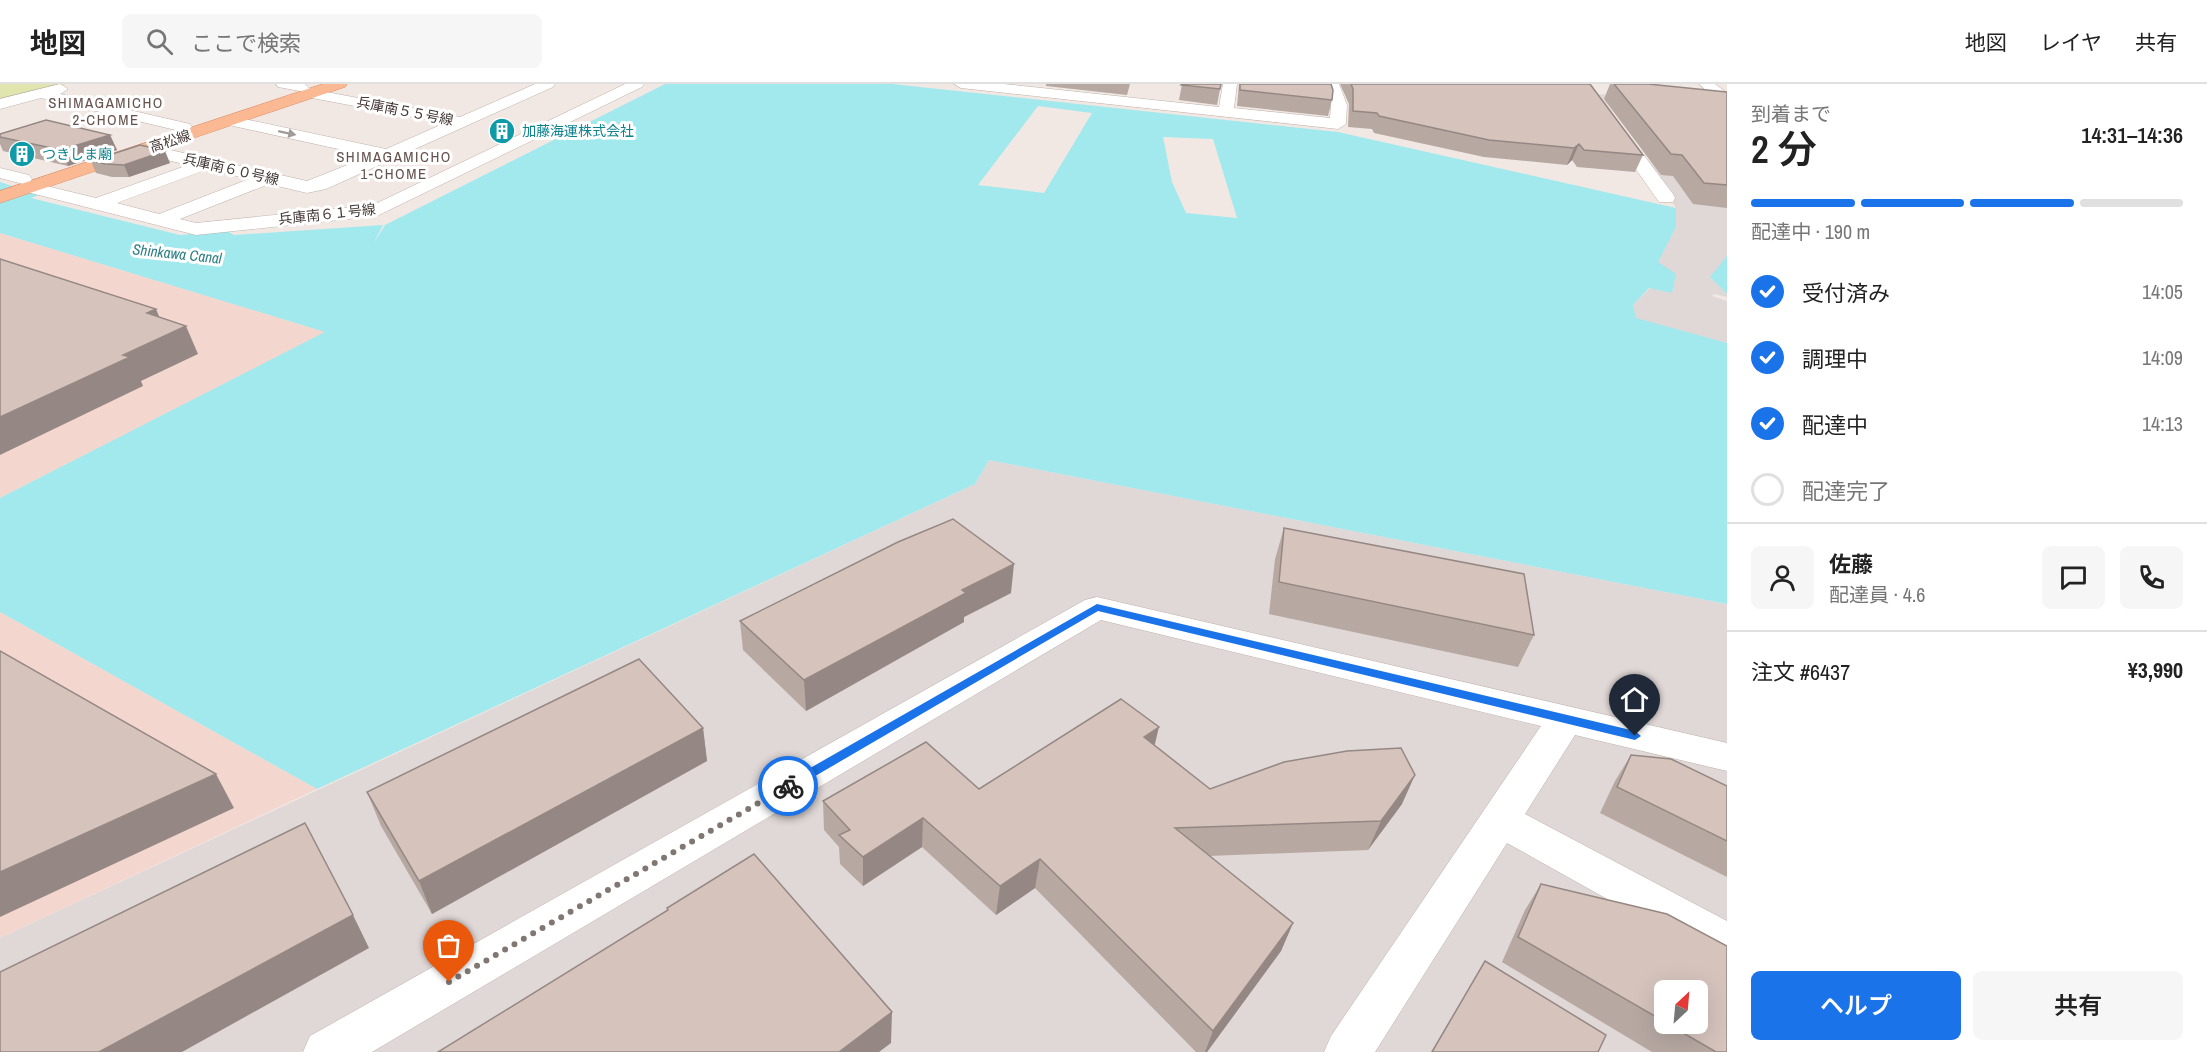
<!DOCTYPE html>
<html lang="ja">
<meta charset="utf-8">
<style>
:root{--surface:#fff;--page:#f6f6f6;--text:#222;--muted:#767676;--line:#e0e0e0;--accent:#1a73e8}
body{margin:0;font-family:"Archivo Narrow","Noto Sans JP",sans-serif;background:var(--page);color:var(--text);height:100vh;display:flex;flex-direction:column;font-size:22px;white-space:nowrap}
*{box-sizing:border-box;margin:0}
p{font-size:20px;color:var(--muted)}
.icon{flex:none;width:33px;height:33px;fill:none;stroke:currentColor;stroke-width:2;stroke-linecap:round;stroke-linejoin:round}
.map{position:relative;flex:1;overflow:hidden}
.details{display:flex;flex-direction:column;background:var(--surface);width:480px}
.details>*{flex:none}
.needle{width:39px;rotate:26deg}
.fabs{position:absolute;left:1654px;top:896px;display:grid;gap:12px}
.fabs a{display:grid;place-items:center;width:54px;height:54px;border-radius:9px;background:var(--surface);box-shadow:0 6px 24px #0002;font-size:30px}
.pin{position:absolute;display:grid;place-items:center;width:51px;height:51px;color:#fff;margin:-62px -26px;border-radius:50% 50% 50% 0;rotate:-45deg;box-shadow:0 0 6px #0007}
.pin .icon{rotate:45deg}
.courier{position:absolute;display:grid;place-items:center;width:60px;height:60px;margin:-30px;border:4px solid #1a73e8;border-radius:50%;background:#fff;color:#222;box-shadow:0 2px 8px #0007}
.overview em{font-style:normal;font-weight:600}
.overview div{display:flex;flex-direction:column-reverse}
.overview{display:flex;align-items:center;justify-content:space-between;height:102px;padding:0 24px}
h1{font-size:39px;font-weight:600;line-height:45px}
.bar{display:grid;grid-template-columns:repeat(4,1fr);gap:9px 6px;align-content:center;height:72px;padding:0 24px}
.bar i{height:8px;border-radius:4px;background:var(--line)}
.bar .selected{background:var(--accent)}
.bar p{grid-column:span 4}
.line{display:flex;align-items:center;gap:15px;padding:0 24px;border-top:2px solid var(--line)}
.line div{flex:1}
.round{display:grid;place-items:center;flex:none;width:63px;height:63px;border-radius:9px;background:var(--page)}
ol{padding:0 24px;list-style:none}
li{display:flex;align-items:center;gap:18px;height:66px}
li p{margin-inline-start:auto}
li .icon{padding:6px;border-radius:50%;background:var(--accent);color:#fff;stroke-width:4}
li:last-child{color:var(--muted)}
li i{width:33px;height:33px;border:3px solid var(--line);border-radius:50%}
.cta{display:flex;gap:12px;margin-top:auto;padding:12px 24px}
.cta a{flex:1;height:69px;border-radius:9px;background:var(--accent);color:#fff;font-size:24px;font-weight:600;line-height:69px;text-align:center}
.cta a+a{background:var(--page);color:var(--text)}
header{display:flex;align-items:center;gap:36px;box-sizing:border-box;height:84px;padding:0 30px;background:var(--surface);border-bottom:2px solid var(--line)}
header strong{font-size:28px}
nav{display:flex;gap:33px;margin-inline-start:auto;font-size:21px}
.search{width:420px;height:54px;background:var(--page);display:flex;align-items:center;gap:15px;box-sizing:border-box;padding:0 21px;border-radius:9px;color:var(--muted);font-size:22px}
main{display:flex;flex:1;min-height:0}
.map>svg:first-child{display:block}
.commercial{fill:#f3d7cf}
.industrial{fill:#e0d8d6;fill-rule:evenodd}
.green{fill:#e0e5ad}
.water{fill:#a1e9ed;fill-rule:evenodd}
.lines{fill:none;stroke-linecap:round;stroke-linejoin:round}
.minor-casing{stroke:#bfb0aa;stroke-width:1}
.major-casing{stroke:#df8e64;stroke-width:1}
.minor{fill:#fff;fill-rule:evenodd}
.major{fill:#fab893;fill-rule:evenodd}
.wall{fill:#b7a8a2;fill-rule:evenodd}
.shaded-wall{fill:#958884}
.building{fill:#d5c3bc;stroke:#958884;stroke-width:1.5}
.oneway{fill:#a19c9a}
.route{fill:#1a73e8}
.done{stroke:#807672;stroke-width:6;stroke-dasharray:0 10.8}
.labels{text-anchor:middle;stroke-width:6;stroke-linejoin:round;paint-order:stroke}
.far-street-label{font-size:14px;fill:#433834;stroke:#fff}
.far-culture-label{font-size:14px;fill:#0d838f;stroke:#fff;text-anchor:start}
.far-neighbourhood-label{font-size:15px;letter-spacing:1.5px;fill:#65524c;stroke:#fff}
.far-water-label{font-size:15px;font-style:italic;fill:#2a7e84;stroke:#fff}
</style>
<header>
<strong>地図</strong>
<div class="search"><svg class="icon" aria-label="search" viewBox="0 0 24 24"><circle cx="10" cy="10" r="6"/><path d="M15 15l6 6"/></svg>ここで検索</div>
<nav><a>地図</a><a>レイヤ</a><a>共有</a></nav>
</header>
<main>
<div class="map">
<svg width="1727" height="968" viewBox="0 0 1727 968">
<rect width="100%" height="100%" fill="#f1e8e4"/>
<path class="commercial" d="M0,149L326,248L0,414Z
M0,528L317,705L0,854Z"/>
<path class="industrial" d="M1598,10L1727,18V213L1714,210L1712,212L1727,217V259L1636,235L1633,221L1650,204L1672,209L1657,178L1676,143V124L1641,61Z
M989,376L1727,520V968H0V854L975,400ZM1665,906H1698V939H1665Z"/>
<path class="green" d="M0,0H67L0,15Z"/>
<path class="water" d="M665,0H892L1338,48L1676,124V143L1658,178L1676,190L1672,209L1649,204L1633,221L1636,234L1727,259V520L989,376L975,400L317,705L0,528V414L325,248L0,149V98L39,111L31,114L180,151L227,147L234,151L383,141L373,160L385,141ZM1038,22L1092,29L1044,109L978,101ZM1163,53L1213,55L1237,134L1186,129L1172,98Z
M1727,172V210L1710,193Z"/>
<g class="lines">
<g class="minor-casing">
<path id="minor" d="M60,0L68,5L60,10L190,40L192,43L184,48L41,14L0,25V15Z
M276,0H305L310,5L460,33L535,0H555L553,3L326,105L307,109L269,100L180,135L196,139L373,121L625,0H644L642,3L377,132L196,151L23,107L21,103L23,100L0,94V84L29,91L32,95L30,98L96,114L188,81L138,69L135,65L138,61L144,60L307,97L370,72L224,40L222,37L224,34L230,32L386,65L445,39L312,14L307,12L305,8L278,3ZM208,85L249,95L159,130L117,119Z
M954,0H1004L1219,23L1223,0H1237L1234,24L1330,34L1331,21L1325,0H1339L1347,21L1346,40L1338,45L961,4Z
M1567,0H1590L1673,110L1675,114L1673,118H1659L1579,5L1569,3Z
M1699,0H1715L1727,9V22L1722,20Z
M1097,513L1727,659V687L1575,651L1525,730L1727,837V879L1711,873L1507,759L1375,968H1324L1331,952L1541,642L1101,536L372,968H303L310,952L1085,516Z"/>
</g>
<g class="major-casing">
<path id="major" d="M323,0H347L345,3L0,119V107Z"/>
</g>
<use href="#minor" class="minor"/>
<use href="#major" class="major"/>
</g>
<path class="wall" d="M1046,0H1130L1127,11L1046,2Z
M1182,0H1221L1217,21L1179,16Z
M1239,0H1331L1332,16L1328,32L1237,22Z
M1340,0H1590L1643,71L1635,88L1577,83L1572,76L1567,81L1484,73L1374,49L1372,45L1348,43L1349,20Z
M1610,0L1727,8V124L1693,120L1673,92L1661,91L1604,15Z
M0,50L110,51L117,66L68,82L3,67L0,60Z
M91,77L170,79L129,93H112L96,89Z
M1284,444L1534,551L1518,583L1269,530L1275,475Z
M1011,509L964,533V538L806,627L743,566L740,537Z
M703,644L707,677L432,830L381,742L367,708Z
M1154,662L1210,705L1402,720L1368,766L1209,772L1293,839L1281,867L1207,968H1196L1035,804L996,831L922,763L863,802L840,780L839,763L824,746L823,717L979,705Z
M1631,671L1727,702V793L1600,729L1615,697Z
M1541,800L1667,830L1727,862V968H1652L1502,878L1525,826ZM1665,906H1698V939H1665Z
M1485,877L1598,968H1431Z"/>
<path class="shaded-wall" d="M110,51L117,66L68,82L61,66Z
M1579,60L1572,76L1567,81L1574,64Z
M165,67L170,79L129,93L124,81Z
M156,225L167,251L186,242L198,270L141,297L143,302L0,371V333L123,271L147,229Z
M1014,480L1011,509L964,533V538L806,627L804,596L962,506Z
M1159,643L1152,672L1144,653Z
M703,644L707,677L432,830L419,797Z
M216,690L234,724L0,833V788Z
M1415,691L1402,720L1368,766L1381,737Z
M923,734L922,763L863,802V773Z
M1040,775L1035,804L996,831L1000,802Z
M353,831L369,864L182,968H99Z
M1293,839L1281,867L1207,968H1205L1213,947Z
M892,928L891,959L879,968H839Z"/>
<path class="building" d="M1182,0H1221L1220,5L1181,1Z
M1240,0H1331L1333,6L1332,16L1240,6Z
M1351,0H1590L1643,71L1584,66L1579,60L1574,64L1489,56L1379,32L1377,29L1353,27V5Z
M1614,0H1648L1727,8V101L1704,99L1682,71L1671,70Z
M46,36L110,51L61,66L0,53V50Z
M140,61L165,67L124,81L106,80L91,77Z
M0,175L156,225L147,229L186,242L123,271L130,273L0,333Z
M953,435L1014,480L962,506L966,509L804,596L740,537L898,458Z
M1284,444L1524,490L1534,551L1279,498Z
M0,567L216,690L0,788Z
M639,575L703,644L419,797L367,708Z
M1121,615L1159,643L1144,653L1210,705L1284,678L1347,667L1401,664L1415,691L1381,737L1175,744L1293,839L1213,947L1040,775L1000,802L923,734L863,773L839,751L850,746L823,717L926,658L979,705Z
M1631,671L1671,675L1727,702V757L1617,703Z
M305,739L353,831L99,968H0V888Z
M754,770L892,928L839,968H438L668,826L667,824Z
M1541,800L1667,830L1727,862V968H1716L1666,939H1698V906H1665V938L1518,853Z
M1485,877L1606,951L1598,968H1432Z"/>
<defs><path id="oneway-solid" d="M-6-.8H1V-3.2L6.5 0L1 3.2V.8H-6Z" transform="scale(1.5)"/></defs>
<use class="oneway" href="#oneway-solid" transform="translate(287 49) rotate(12)"/>
<path class="route" d="M1097,520L1635,647L1641,652L1635,656L1098,527L793,705H784V699Z"/>
<g class="lines">
<path class="done" d="M449,898L788,702"/>
</g>
<defs>
<g id="building-disc" transform="scale(1.35)"><circle r="9.5" fill="#0f9aa8" stroke="#fff"/><path d="M-4-6H4V6H1V3H-1V6H-4ZM-2.5-4.3h1.7v1.8h-1.7ZM.8-4.3h1.7v1.8H.8ZM-2.5-1h1.7V.8h-1.7ZM.8-1h1.7V.8H.8Z" fill="#fff"/></g>
</defs>
<g fill-rule="evenodd">
<use href="#building-disc" x="502" y="47"/>
<use href="#building-disc" x="22" y="70"/>
</g>
<g class="labels">
<g class="far-street-label">
<text transform="translate(405 27) rotate(11)" y="5">兵庫南５５号線</text>
<text transform="translate(170 57) rotate(-18)" y="5">高松線</text>
<text transform="translate(231 85) rotate(13)" y="5">兵庫南６０号線</text>
<text transform="translate(327 130) rotate(-6)" y="5">兵庫南６１号線</text>
</g>
<g class="far-culture-label">
<text x="522" y="52">加藤海運株式会社</text>
<text x="42" y="75">つきしま廟</text>
</g>
<g class="far-neighbourhood-label">
<text x="106" y="24">SHIMAGAMICHO<tspan x="106" dy="17">2-CHOME</tspan></text>
<text x="394" y="78">SHIMAGAMICHO<tspan x="394" dy="17">1-CHOME</tspan></text>
</g>
<g class="far-water-label">
<text transform="translate(177 170) rotate(6)" y="5">Shinkawa Canal</text>
</g>
</g>
</svg>
<div class="fabs">
<a><svg class="needle" viewBox="-14 -14 28 28"><path d="M0-13l5 13h-10z" fill="#e53935"/><path d="M0 13l5-13h-10z" fill="#767676"/></svg></a>
</div>
<div class="pin" style="left:449px;top:898px;background:#ea580c"><svg class="icon" aria-label="bag" viewBox="0 0 24 24"><path d="M5 8h14l-1 12H6zM9 8a3 3 0 0 1 6 0"/></svg></div>
<div class="pin" style="left:1635px;top:652px;background:#1f2937"><svg class="icon" aria-label="home" viewBox="0 0 24 24"><path d="M3 11l9-7 9 7M6 9v11h12V9"/></svg></div>
<div class="courier" style="left:788px;top:702px"><svg class="icon" aria-label="bike" viewBox="0 0 24 24"><circle cx="6" cy="16" r="4"/><circle cx="18" cy="16" r="4"/><path d="M6 16l4-8h5l3 8M10 8l3 8H6M13 5h3"/></svg></div>
</div>
<section class="details">
<div class="overview"><div><h1>2 分</h1><p>到着まで</p></div><em>14:31–14:36</em></div>
<div class="bar"><i class="selected"></i><i class="selected"></i><i class="selected"></i><i></i><p>配達中 · 190 m</p></div>
<ol>
<li><svg class="icon" aria-label="check" viewBox="0 0 24 24"><path d="M5 12l5 5 9-10"/></svg>受付済み<p>14:05</p></li>
<li><svg class="icon" aria-label="check" viewBox="0 0 24 24"><path d="M5 12l5 5 9-10"/></svg>調理中<p>14:09</p></li>
<li><svg class="icon" aria-label="check" viewBox="0 0 24 24"><path d="M5 12l5 5 9-10"/></svg>配達中<p>14:13</p></li>
<li><i></i>配達完了</li>
</ol>
<div class="line" style="height:108px"><a class="round"><svg class="icon" aria-label="person" viewBox="0 0 24 24"><circle cx="12" cy="8" r="4"/><path d="M4 21q1-7 8-7t8 7"/></svg></a><div><b>佐藤</b><p>配達員 · 4.6</p></div><a class="round"><svg class="icon" aria-label="chat" viewBox="0 0 24 24"><path d="M4 5h16v11H9l-5 4z"/></svg></a><a class="round"><svg class="icon" aria-label="phone" viewBox="0 0 24 24"><path d="M5 4h4l2 5-3 2q2 4 5 5l2-3 5 2v4C11 20 4 13 5 4z"/></svg></a></div>
<div class="line" style="height:78px"><div>注文 #6437</div><b>¥3,990</b></div>
<div class="cta"><a>ヘルプ</a><a>共有</a></div>
</section>
</main>
